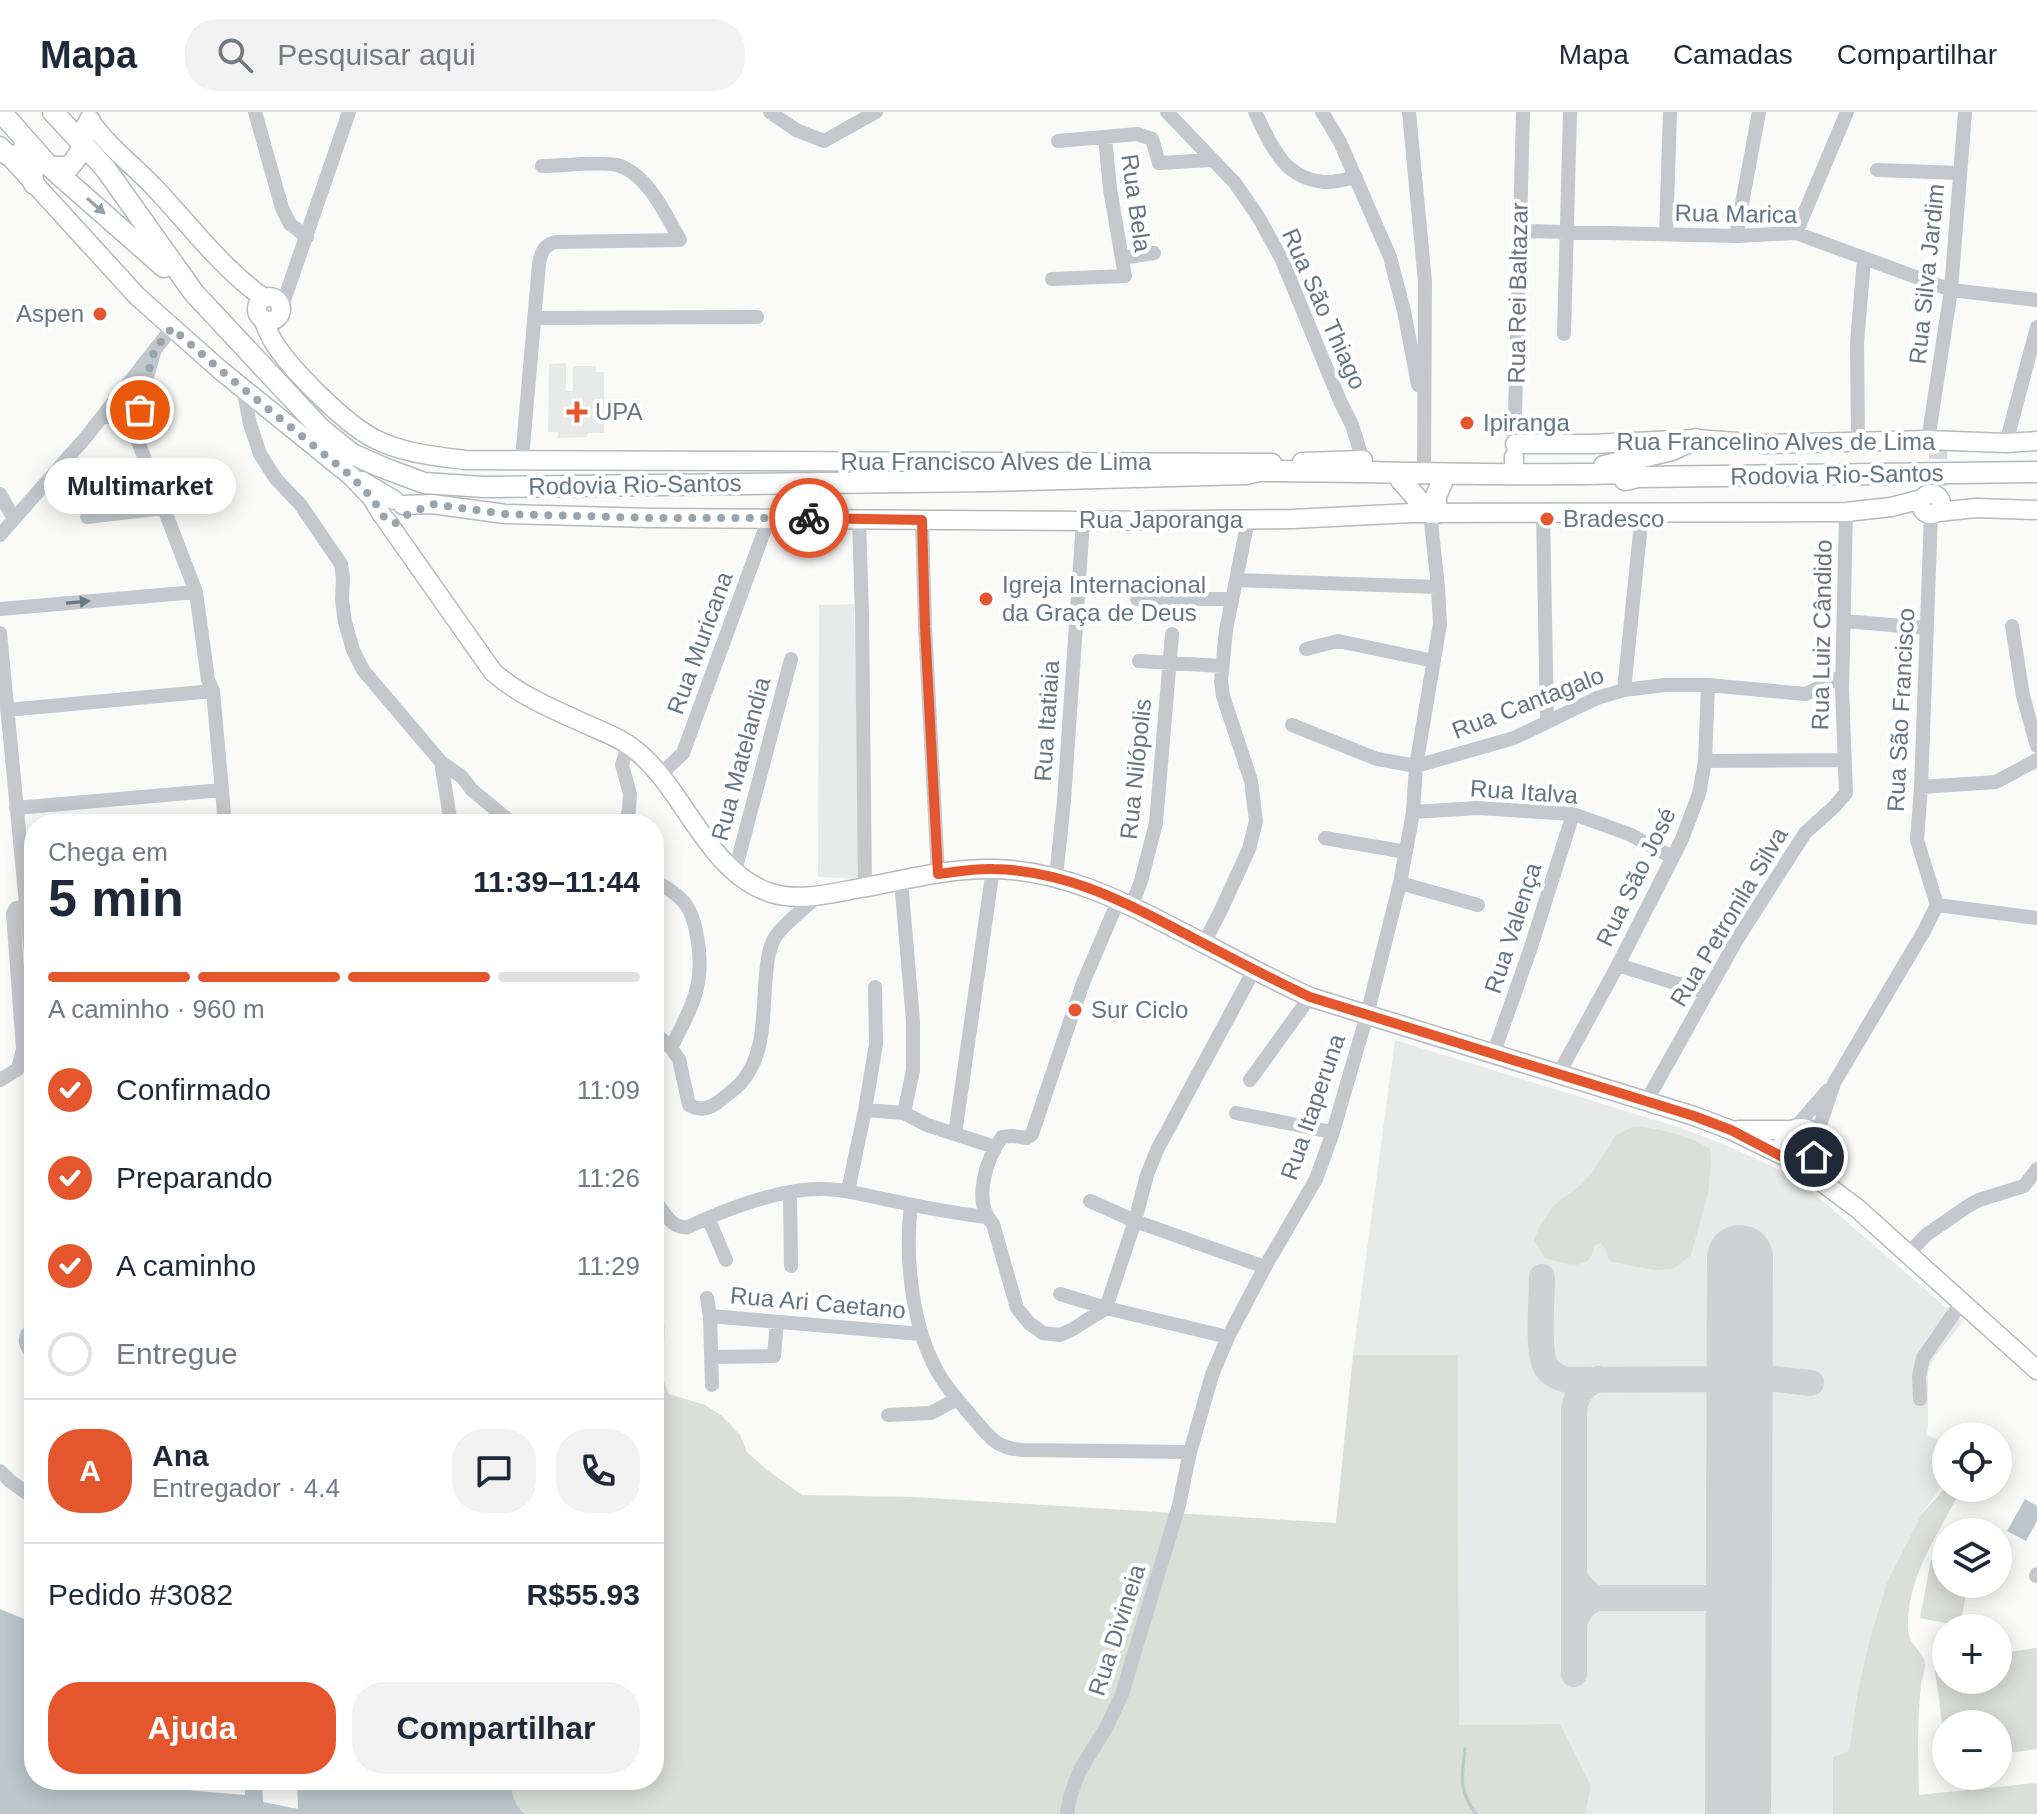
<!DOCTYPE html>
<html lang="pt">
<meta charset="utf-8">
<style>
:root{--surface:#fff;--page:#f2f2f3;--text:#1f2937;--muted:#747a83;--line:#e0e1e3;--accent:#e4572e}
body{margin:0;font-family:Arial,sans-serif;background:var(--page);color:var(--text);height:100vh;display:flex;flex-direction:column;font-size:30px;white-space:nowrap}
*{box-sizing:border-box;margin:0}
p{font-size:26px;color:var(--muted)}
.icon{flex:none;width:44px;height:44px;fill:none;stroke:currentColor;stroke-width:2;stroke-linecap:round;stroke-linejoin:round}
.map{position:relative;flex:1;overflow:hidden}
.side{position:absolute;left:24px;top:702px;width:640px;height:976px;display:flex;flex-direction:column;background:var(--surface);border-radius:32px;box-shadow:0 4px 20px #0003}
.side>*{flex:none}
.controls{position:absolute;left:1932px;top:1310px;display:grid;gap:16px}
.controls a{display:grid;place-items:center;width:80px;height:80px;border-radius:50%;background:var(--surface);box-shadow:0 4px 20px #0003;font-size:40px}
.pin{position:absolute;display:grid;place-items:center;width:68px;height:68px;color:#fff;margin:-34px;border:4px solid #fff;border-radius:50%;box-shadow:0 2px 8px #0007}
.courier{position:absolute;display:grid;place-items:center;width:80px;height:80px;margin:-40px;border:6px solid #e4572e;border-radius:50%;background:#fff;color:#222;box-shadow:0 2px 10px #0007}
.bubble{position:absolute;height:56px;border-radius:28px;background:var(--surface);box-shadow:0 4px 20px #0003;font-size:26px;font-weight:700;line-height:56px;text-align:center}
.summary em{font-style:normal;font-weight:700}
.summary div{display:flex;flex-direction:column-reverse}
.summary{display:flex;align-items:center;justify-content:space-between;height:136px;padding:0 24px}
h1{font-size:52px;font-weight:700;line-height:60px}
.bar{display:grid;grid-template-columns:repeat(4,1fr);gap:12px 8px;align-content:center;height:96px;padding:0 24px}
.bar i{height:10px;border-radius:6px;background:var(--line)}
.bar .current{background:var(--accent)}
.bar p{grid-column:span 4}
.line{display:flex;align-items:center;gap:20px;padding:0 24px;border-top:2px solid var(--line)}
.line div{flex:1}
.round{display:grid;place-items:center;flex:none;width:84px;height:84px;border-radius:32px;background:var(--page)}
ol{padding:0 24px;list-style:none}
li{display:flex;align-items:center;gap:24px;height:88px}
li p{margin-inline-start:auto}
li .icon{padding:8px;border-radius:50%;background:var(--accent);color:#fff;stroke-width:4}
li:last-child{color:var(--muted)}
li i{width:44px;height:44px;border:4px solid var(--line);border-radius:50%}
.action{display:flex;gap:16px;margin-top:auto;padding:16px 24px}
.action a{flex:1;height:92px;border-radius:32px;background:var(--accent);color:#fff;font-size:32px;font-weight:700;line-height:92px;text-align:center}
.action a+a{background:var(--page);color:var(--text)}
header{display:flex;align-items:center;gap:48px;box-sizing:border-box;height:112px;padding:0 40px;background:var(--surface);border-bottom:2px solid var(--line)}
header strong{font-size:38px}
nav{display:flex;gap:44px;margin-inline-start:auto;font-size:28px}
.search{width:560px;height:72px;background:var(--page);display:flex;align-items:center;gap:20px;box-sizing:border-box;padding:0 28px;border-radius:32px;color:var(--muted);font-size:30px}
.map>svg:first-child{display:block}
.built{fill:#e8e9e9}
.green{fill:#dadfd7}
.water{fill:#bbc7cb}
.lines{fill:none;stroke-linecap:round;stroke-linejoin:round}
.stream{stroke:#bbc7cb;stroke-width:3}
.taxiway{stroke:#ced2d4;stroke-width:26}
.runway{stroke:#ced2d4;stroke-width:66}
.major-tunnel{stroke:#d5d9db;stroke-width:18;stroke-dasharray:18 9;stroke-linecap:butt}
.major-casing{stroke:#b5babe;stroke-width:21}
.highway-casing{stroke:#b4b9bd;stroke-width:23}
.minor{stroke:#c3c8cc;stroke-width:14}
.major{stroke:#fff;stroke-width:18}
.highway{stroke:#fff;stroke-width:20}
.oneway{fill:#939fa8}
.oneway2{fill:#6a7a87}
.done{stroke:#99a4ac;stroke-width:8;stroke-dasharray:0 14.4}
.route{stroke:#e4572e;stroke-width:10}
.poi-dot{fill:#e4572e;stroke:#fff;stroke-width:3}
.labels{text-anchor:middle;stroke-width:8;stroke-linejoin:round;paint-order:stroke}
.street-label{font-size:24px;fill:#657683;stroke:#fff}
.poi-label{font-size:24px;fill:#657683;stroke:#fff;text-anchor:start}
</style>
<header>
<strong>Mapa</strong>
<div class="search"><svg class="icon" aria-label="search" viewBox="0 0 24 24"><circle cx="10" cy="10" r="6"/><path d="M15 15l6 6"/></svg>Pesquisar aqui</div>
<nav><a>Mapa</a><a>Camadas</a><a>Compartilhar</a></nav>
</header>
<div class="map">
<svg width="2037" height="1702" viewBox="0 0 2037 1702">
<rect width="100%" height="100%" fill="#fafaf8"/>
<path class="built" d="M566,251V279H573V254H596V260H604V321H588L587,325L558,326V320H548L549,252Z
M854,492L860,767L818,765L819,493Z
M1395,928L1678,1015L1728,1034L1786,1061L1810,1078L1963,1210L1935,1244L1928,1258V1314L1927,1323L1946,1331V1368L1921,1403L1888,1468L1857,1584L1849,1639L1833,1645V1702H1585L1591,1674L1560,1612L1459,1613L1458,1244L1353,1243Z"/>
<path class="green" d="M1634,1014C1660,1017 1687,1022 1710,1037L1711,1050L1708,1081L1691,1143L1673,1157L1654,1158L1609,1149L1606,1138L1601,1131L1595,1133C1593,1137 1593,1142 1590,1146C1580,1159 1558,1149 1545,1146L1534,1128L1541,1112L1554,1093L1582,1072L1592,1061L1615,1024Z
M654,1185C674,1205 658,1245 664,1269C665,1274 667,1277 669,1282L705,1293L722,1304L740,1323L747,1340L767,1358L802,1383L914,1385L1336,1411L1353,1243H1458L1459,1613L1560,1612L1591,1674L1585,1702H525C515,1695 511,1680 511,1668H654Z
M1946,1375L1959,1376L1957,1385C1936,1425 1906,1469 1908,1517C1909,1536 1926,1539 1925,1554C1925,1560 1922,1566 1921,1572C1917,1609 1918,1646 1919,1683L2037,1671V1702H1833V1645L1849,1639L1857,1584L1870,1527L1888,1468L1921,1403Z
M1931,1448L1946,1451V1472H1968L1960,1514L1920,1506Z
M2037,1536V1637L1998,1642V1612H1946V1641L1934,1550L1946,1548V1568H1998V1541Z"/>
<path class="water" d="M2025,1387L2037,1394V1409L2026,1429L2007,1419Z
M0,1497L34,1511V1668H134L186,1678L245,1683V1668H262L263,1690L298,1697L297,1668H511C511,1680 515,1695 525,1702H0Z"/>
<g class="lines">
<path class="stream" d="M1465,1637C1462,1664 1458,1678 1476,1702"/>
<path class="taxiway" d="M1542,1165C1542,1185 1537,1240 1546,1255C1551,1263 1559,1266 1568,1268L1714,1267
M1740,1239L1745,1255L1756,1265L1811,1271
M1730,1260L1722,1265L1714,1267C1730,1270 1734,1278 1739,1293
M1739,1456C1734,1473 1729,1481 1712,1486C1728,1492 1734,1498 1739,1514
M1574,1463V1297C1577,1282 1583,1273 1598,1267
M1598,1486C1584,1491 1579,1498 1574,1511V1463C1580,1474 1586,1483 1598,1486H1712
M1574,1562V1511"/>
<path class="runway" d="M1738,1702L1740,1146"/>
<path class="major-tunnel" d="M1938,329V384"/>
<g class="major-casing">
<path id="major" d="M89,7C106,33 133,53 154,75C190,113 222,157 264,186
M0,34L137,184L219,257L351,364L372,386L382,403
M257 197a12 12 0 1 1 24 0a12 12 0 1 1-24 0Z
M262,206C266,214 269,222 273,229C289,256 346,313 375,327C402,341 434,344 465,348L1272,351
M1515,332H1592L1696,327L1765,332L1928,328L2006,331L2037,329
M1302,350L1363,348
M1514,363V345
M362,369L394,388
M1921 392a10 10 0 1 1 20 0a10 10 0 1 1-20 0Z
M403,393L432,392L505,402L651,406L1083,409L1292,407L1412,401L1846,400L1891,395L1922,387
M1938,400L1976,396L2037,398
M386,408L493,560C520,584 555,598 588,613C606,621 625,628 640,642C686,682 709,761 771,781C800,790 832,781 861,776C904,768 949,756 993,757C1061,758 1121,788 1180,819C1223,841 1266,865 1310,885L1694,1004L1731,1018L1788,1046
M1783 1034a18 18 0 1 1 36 0a18 18 0 1 1-36 0Z
M1738,1018H1790
M1798,1052L1858,1097L2037,1258"/>
</g>
<g class="highway-casing">
<path id="highway" d="M1,0L47,52L164,155
M53,0L105,56L194,181L321,317L352,342L384,356L424,371L484,375L990,369L1246,362L1259,359C1381,359 1503,365 1625,361L1638,365
M8,43L18,45L22,43L26,29
M52,55H69C74,49 79,44 82,36C85,26 82,19 90,9
M34,72L32,64L35,54L40,52H47
M1604,354L1672,338L1696,327
M1400,367L1430,401
M1625,368L1638,365L2037,360
M1436,401V384L1443,368"/>
</g>
<path class="minor" d="M255,0L282,96L290,112L307,125
M770,0L796,18L824,29L876,0
M1167,0L1235,71L1259,106L1282,148L1340,289L1352,313L1363,348V355
M1255,0C1271,32 1282,66 1324,70C1334,71 1346,67 1356,65
M1322,0L1340,30L1390,145L1404,199L1418,273
M1409,0L1425,170L1424,360
M1058,29L1137,22L1152,27L1159,51L1212,48
M1877,58L1960,61
M1520,119L1736,124L1796,121L1951,178L2037,188
M1796,121L1847,0
M1666,122L1670,0
M1736,124L1759,0
M1122,146L1154,141
M1052,167L1125,164L1110,77L1105,25
M281,197L349,0
M534,206L757,205
M1564,222L1570,0
M155,237L145,272L136,324L196,480L208,568L213,579L225,712
M243,276L250,312L260,342L276,367L300,392L341,452L343,466L342,488L345,510L353,538L363,558L441,650L462,665L472,678L506,706L509,712
M104,303L125,311L136,324
M1928,328L1951,178L1965,0
M1858,330L1857,231L1864,147
M2006,331L2037,215
M1514,341L1523,0
M522,347L539,152C541,140 544,132 557,130L680,128C666,103 647,61 617,53C603,49 559,54 542,54
M0,382L14,407
M1543,401L1547,610
M1931,402L1921,675L1917,728L1937,793
M87,405L164,396
M859,407L862,503L865,775
M922,408L925,515L938,762
M0,423L86,325L172,216
M1236,468L1438,475
M1137,487H1232
M0,497L196,480
M1844,509L1927,516
M2012,514L2023,584L2037,634
M0,521L34,875
M1306,537L1338,529L1434,549
M1139,549L1221,554
M1624,578L1642,401
M7,598L213,579
M1292,613L1377,647L1416,654L1514,626L1597,586L1624,578L1665,573H1708L1806,582L1842,564
M1705,649L1843,648
M441,650L451,712
M660,663L683,641L769,406
M1921,675L1996,670L2037,648
M16,696L222,678
M1413,700L1477,696L1573,702L1629,722L1672,745
M625,712L629,698L630,682L622,653L628,633
M1325,726L1406,740
M735,759L791,547
M1056,765L1064,689L1083,409
M654,768C664,774 676,781 684,790C692,800 695,812 697,824C706,871 692,895 671,936
M901,768L913,909V958L904,1001
M1400,771L1478,793
M1119,787L1083,871L1032,1022L1027,1026L1012,1024L1002,1025C986,1047 972,1090 993,1112L1017,1196L1029,1211L1043,1221L1060,1223L1073,1217L1106,1196L1135,1109L1147,1063L1157,1038L1254,858
M1132,793L1141,769L1156,711L1172,522
M1937,793L2037,806
M1204,831L1221,798L1249,737L1256,709L1251,669L1223,584L1221,569L1226,518L1248,408
M1618,853L1707,881
M654,920L671,936L679,947L689,993C701,1000 712,996 722,987C728,982 735,977 741,971C767,941 762,900 766,863C767,851 768,839 774,827C780,815 807,794 818,784
M1493,943L1530,838L1573,702
M1558,963L1618,853L1682,727L1699,682L1705,649L1708,573
M0,968L18,957L23,937L13,801L16,796L34,792
M1250,968L1310,885
M1646,990L1736,829L1805,721L1835,694L1846,681L1842,577L1846,400
M865,998L904,1001L927,1013L995,1035
M1236,1001L1332,1020
M1794,1017L1828,978
M955,1022L993,757
M1819,1031V1016L1834,971L1924,819L1937,793
M848,1079L865,998L876,932L875,875
M790,1081L791,1154
M654,1087C663,1099 672,1118 688,1115C726,1097 781,1076 823,1077C845,1077 868,1084 889,1088C921,1095 954,1101 986,1105
M1090,1089L1135,1109L1265,1155
M911,1093C905,1141 911,1207 933,1251C942,1271 959,1289 973,1306C990,1325 995,1336 1023,1338L1190,1340
M708,1106L726,1148
M1909,1141L1926,1123L1968,1094L1979,1088L2024,1074L2037,1057
M1060,1182L1106,1196L1228,1225
M707,1186L710,1204L712,1273
M710,1204L921,1222
M34,1215C22,1225 24,1233 34,1244
M711,1245L774,1244L777,1210
M1920,1287L1919,1264L1923,1246L1961,1191
M888,1303L931,1301L957,1287
M0,1359L10,1369L34,1386
M2036,1464L2037,1462
M1067,1702L1070,1685L1079,1660L1107,1614L1122,1582L1179,1393L1190,1340L1212,1263L1228,1225L1265,1155L1316,1067L1332,1023L1367,903L1400,771L1413,700L1416,654L1440,512L1438,475L1430,401"/>
<use href="#major" class="major"/>
<use href="#highway" class="highway"/>
</g>
<defs><path id="oneway-solid" d="M-6-.8H1V-3.2L6.5 0L1 3.2V.8H-6Z" transform="scale(2)"/></defs>
<use class="oneway" href="#oneway-solid" transform="translate(96 94) rotate(41)"/>
<use class="oneway2" href="#oneway-solid" transform="translate(78 490) rotate(-5)"/>
<g class="lines">
<path class="done" d="M140,298L145,272L155,237L172,216L219,257L351,364L372,386L386,408L396,411L404,404L432,392L505,402L651,406H809"/>
<path class="route" d="M809,406L922,408L925,515L938,762C956,760 975,756 993,757C1061,758 1120,787 1178,818C1222,841 1265,864 1310,885L1694,1004L1731,1018L1792,1050L1804,1052L1814,1045"/>
</g>
<g class="poi-dot">
<circle cx="100" cy="202" r="8"/>
<path d="M573 288h8v8h8v8h-8v8h-8v-8h-8v-8h8z"/>
<circle cx="1467" cy="311" r="8"/>
<circle cx="1547" cy="407" r="8"/>
<circle cx="986" cy="487" r="8"/>
<circle cx="1075" cy="898" r="8"/>
</g>
<g class="labels">
<g class="street-label">
<text transform="translate(1136 91) rotate(82)" y="8">Rua Bela</text>
<text transform="translate(1736 102) rotate(1)" y="8">Rua Marica</text>
<text transform="translate(1927 162) rotate(-84)" y="8">Rua Silva Jardim</text>
<text transform="translate(1518 181) rotate(-89)" y="8">Rua Rei Baltazar</text>
<text transform="translate(1324 197) rotate(66)" y="8">Rua São Thiago</text>
<text x="1776" y="338">Rua Francelino Alves de Lima</text>
<text x="996" y="358">Rua Francisco Alves de Lima</text>
<text transform="translate(1837 363) rotate(-1)" y="8">Rodovia Rio-Santos</text>
<text transform="translate(635 373) rotate(-1)" y="8">Rodovia Rio-Santos</text>
<text x="1161" y="416">Rua Japoranga</text>
<text transform="translate(1822 523) rotate(-89)" y="8">Rua Luiz Cândido</text>
<text transform="translate(700 531) rotate(-70)" y="8">Rua Muricana</text>
<text transform="translate(1528 591) rotate(-21)" y="8">Rua Cantagalo</text>
<text transform="translate(1901 598) rotate(-87)" y="8">Rua São Francisco</text>
<text transform="translate(1047 609) rotate(-86)" y="8">Rua Itatiaia</text>
<text transform="translate(741 647) rotate(-75)" y="8">Rua Matelandia</text>
<text transform="translate(1136 657) rotate(-84)" y="8">Rua Nilópolis</text>
<text transform="translate(1524 680) rotate(4)" y="8">Rua Italva</text>
<text transform="translate(1636 765) rotate(-64)" y="8">Rua São José</text>
<text transform="translate(1729 805) rotate(-59)" y="8">Rua Petronila Silva</text>
<text transform="translate(1513 816) rotate(-72)" y="8">Rua Valença</text>
<text transform="translate(1313 995) rotate(-71)" y="8">Rua Itaperuna</text>
<text transform="translate(818 1191) rotate(5)" y="8">Rua Ari Caetano</text>
<text transform="translate(1117 1518) rotate(-72)" y="8">Rua Divineia</text>
</g>
<g class="poi-label">
<text x="84" y="210" text-anchor="end">Aspen</text>
<text x="595" y="308">UPA</text>
<text x="1483" y="319">Ipiranga</text>
<text x="1563" y="415">Bradesco</text>
<text x="1002" y="481">Igreja Internacional<tspan x="1002" dy="28">da Graça de Deus</tspan></text>
<text x="1091" y="906">Sur Ciclo</text>
</g>
</g>
</svg>
<div class="controls">
<a><svg class="icon" aria-label="locate" viewBox="0 0 24 24"><circle cx="12" cy="12" r="6"/><path d="M12 2v4M12 18v4M2 12h4M18 12h4"/></svg></a>
<a><svg class="icon" aria-label="layers" viewBox="0 0 24 24"><path d="M12 4l9 5-9 5-9-5zM3 14l9 5 9-5"/></svg></a>
<a>+</a>
<a>−</a>
</div>
<div class="pin" style="left:140px;top:298px;background:#ea580c"><svg class="icon" aria-label="bag" viewBox="0 0 24 24"><path d="M5 8h14l-1 12H6zM9 8a3 3 0 0 1 6 0"/></svg></div>
<div class="pin" style="left:1814px;top:1045px;background:#1f2937"><svg class="icon" aria-label="home" viewBox="0 0 24 24"><path d="M3 11l9-7 9 7M6 9v11h12V9"/></svg></div>
<div class="courier" style="left:809px;top:406px"><svg class="icon" aria-label="bike" viewBox="0 0 24 24"><circle cx="6" cy="16" r="4"/><circle cx="18" cy="16" r="4"/><path d="M6 16l4-8h5l3 8M10 8l3 8H6M13 5h3"/></svg></div>
<div class="bubble" style="left:44px;top:346px;width:192px">Multimarket</div>
<section class="side">
<div class="summary"><div><h1>5 min</h1><p>Chega em</p></div><em>11:39–11:44</em></div>
<div class="bar"><i class="current"></i><i class="current"></i><i class="current"></i><i></i><p>A caminho · 960 m</p></div>
<ol>
<li><svg class="icon" aria-label="check" viewBox="0 0 24 24"><path d="M5 12l5 5 9-10"/></svg>Confirmado<p>11:09</p></li>
<li><svg class="icon" aria-label="check" viewBox="0 0 24 24"><path d="M5 12l5 5 9-10"/></svg>Preparando<p>11:26</p></li>
<li><svg class="icon" aria-label="check" viewBox="0 0 24 24"><path d="M5 12l5 5 9-10"/></svg>A caminho<p>11:29</p></li>
<li><i></i>Entregue</li>
</ol>
<div class="line" style="height:144px"><b class="round" style="background:var(--accent);color:#fff">A</b><div><b>Ana</b><p>Entregador · 4.4</p></div><a class="round"><svg class="icon" aria-label="chat" viewBox="0 0 24 24"><path d="M4 5h16v11H9l-5 4z"/></svg></a><a class="round"><svg class="icon" aria-label="phone" viewBox="0 0 24 24"><path d="M5 4h4l2 5-3 2q2 4 5 5l2-3 5 2v4C11 20 4 13 5 4z"/></svg></a></div>
<div class="line" style="height:104px"><div>Pedido #3082</div><b>R$55.93</b></div>
<div class="action"><a>Ajuda</a><a>Compartilhar</a></div>
</section>
</div>
